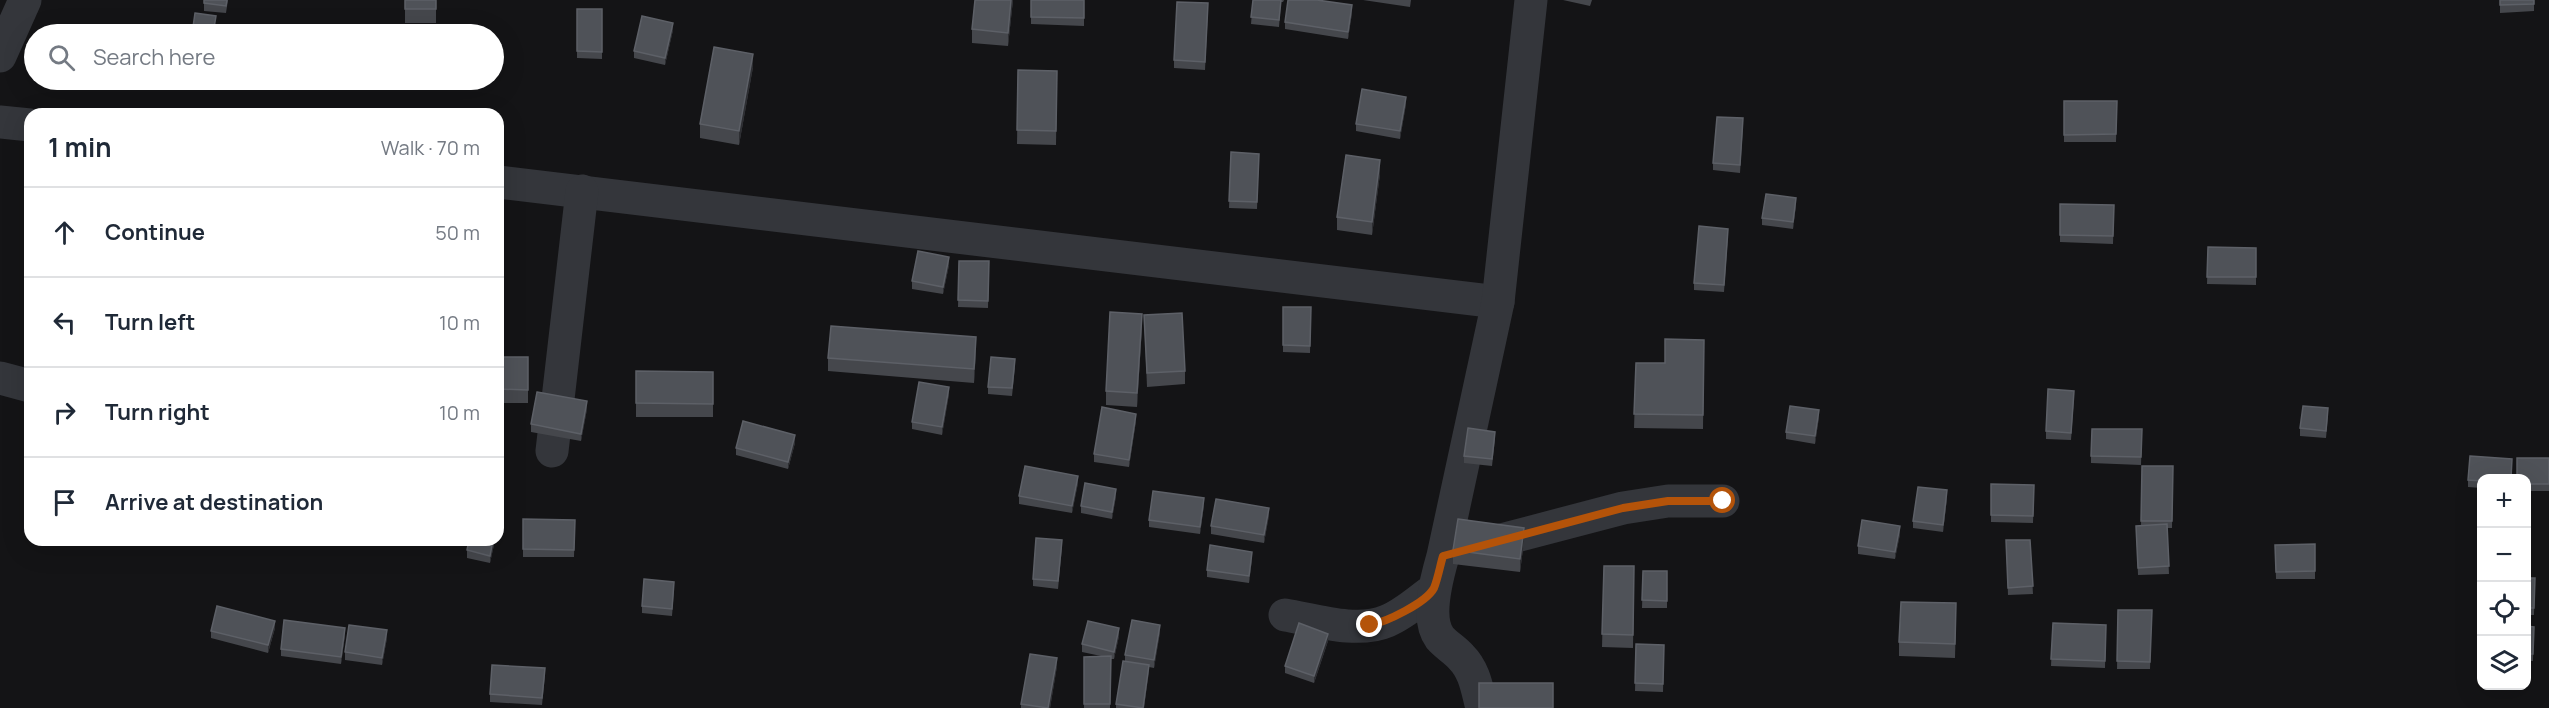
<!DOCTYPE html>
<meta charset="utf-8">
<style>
:root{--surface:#fff;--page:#f2f2f3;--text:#1f2937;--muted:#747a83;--line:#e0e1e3}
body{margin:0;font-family:Manrope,sans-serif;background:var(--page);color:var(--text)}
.controls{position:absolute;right:18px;bottom:18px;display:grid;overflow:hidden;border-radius:12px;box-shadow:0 6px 24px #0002}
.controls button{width:54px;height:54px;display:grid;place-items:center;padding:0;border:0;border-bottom:2px solid var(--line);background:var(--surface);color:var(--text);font:30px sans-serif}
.stop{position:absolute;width:18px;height:18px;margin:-14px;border:4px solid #b45309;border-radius:50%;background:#fff}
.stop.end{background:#b45309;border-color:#fff;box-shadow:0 2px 6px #0008}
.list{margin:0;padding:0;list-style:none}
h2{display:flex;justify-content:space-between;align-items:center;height:78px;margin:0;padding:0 24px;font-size:26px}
h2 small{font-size:20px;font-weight:400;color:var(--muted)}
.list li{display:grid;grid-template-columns:39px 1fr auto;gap:18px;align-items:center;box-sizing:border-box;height:90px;padding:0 24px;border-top:2px solid var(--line)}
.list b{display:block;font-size:22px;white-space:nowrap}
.list em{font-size:20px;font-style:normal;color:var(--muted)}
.icon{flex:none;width:33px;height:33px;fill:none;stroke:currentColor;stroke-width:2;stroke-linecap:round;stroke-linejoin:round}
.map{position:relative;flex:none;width:2549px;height:708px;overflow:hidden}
.search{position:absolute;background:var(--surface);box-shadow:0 6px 24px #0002;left:24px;top:24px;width:480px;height:66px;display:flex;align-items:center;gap:15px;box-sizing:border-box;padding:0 21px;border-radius:33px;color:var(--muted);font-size:22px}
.panel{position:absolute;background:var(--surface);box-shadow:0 6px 24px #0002;left:24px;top:108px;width:480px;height:438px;border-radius:18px}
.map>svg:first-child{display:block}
</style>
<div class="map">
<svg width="2549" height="708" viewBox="0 0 2549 708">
<rect width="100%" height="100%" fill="#141416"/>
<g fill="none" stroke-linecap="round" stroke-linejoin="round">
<g stroke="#34363b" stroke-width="33">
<path d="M0 56 25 0"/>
<path d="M0 122 30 125"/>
<path d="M498 182 1498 302"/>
<path d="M0 378 30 386"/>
<path d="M552 451 582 191"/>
<path d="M1482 545 1623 508 1668 501H1723"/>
<path d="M1285 615C1315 620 1357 634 1387 621 1404 614 1418 601 1433 590"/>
<path d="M1482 708C1477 689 1475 671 1461 657 1455 650 1446 645 1440 638 1425 618 1437 577 1443 556L1498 302 1531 0"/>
</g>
</g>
<g fill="#45474c">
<path d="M204 0H228L226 13 204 11Z"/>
<rect x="405" y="0" width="31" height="23"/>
<path d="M1013 0 1008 46 972 43V29Z"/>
<path d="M1031 0H1084V26L1031 24Z"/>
<path d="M1253 0H1284L1283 2H1281L1279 27 1251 24Z"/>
<path d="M1363 0H1411L1410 7Z"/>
<path d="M1563 0H1592L1590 6Z"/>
<path d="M2500 0H2534V11L2500 13Z"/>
<path d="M577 9H602V59L577 58Z"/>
<path d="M1208 11 1205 70 1174 68V60Z"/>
<path d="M1352 13 1348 39 1285 29V22Z"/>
<path d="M673 30 665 65 634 58V51Z"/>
<path d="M753 67 739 145 700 138V124Z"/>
<path d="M1018 70 1057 71 1056 145 1017 144Z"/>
<path d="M76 80H110V83L76 82Z"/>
<path d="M187 80H208L207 84 187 81Z"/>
<path d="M2064 101H2117L2116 142H2064Z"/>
<path d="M1406 104 1400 139 1356 131V124Z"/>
<path d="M1743 126 1740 173 1713 170V163Z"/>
<path d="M1231 152 1259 154 1257 209 1229 208Z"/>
<path d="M1380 174 1372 235 1337 230V217Z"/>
<path d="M2060 204 2114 205 2113 244 2060 242Z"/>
<path d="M1796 205 1793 229 1762 225V218Z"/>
<path d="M1728 236 1724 292 1694 290V283Z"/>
<path d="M2208 247 2256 248V285L2207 284Z"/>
<path d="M959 261H989L988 308 958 307Z"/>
<path d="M949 265 943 294 912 289V281Z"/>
<path d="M1283 307H1311L1310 353 1283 352Z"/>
<path d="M1144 315 1185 371V384L1147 387Z"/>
<path d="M1142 327 1137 407 1106 405V391Z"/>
<path d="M1704 340 1703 429 1634 428 1636 363H1665Z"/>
<path d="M976 351 974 383 828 371V358Z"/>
<rect x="498" y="357" width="30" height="46"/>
<path d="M1015 367 1012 396 988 394V387Z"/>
<path d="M636 371 713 372V417H636Z"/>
<path d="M949 394 942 435 912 429V422Z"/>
<path d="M2074 398 2071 440 2046 439V431Z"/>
<path d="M587 409 581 441 531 432V424Z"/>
<path d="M2328 415 2326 438 2300 436V428Z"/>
<path d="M1819 417 1815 444 1786 439V432Z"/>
<path d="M1136 421 1129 467 1094 462V454Z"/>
<path d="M2142 429 2141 465 2091 463V456Z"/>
<path d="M1495 439 1492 466 1464 463V456Z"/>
<path d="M795 443 788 469 736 455V448Z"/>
<path d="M2549 458V491H2526V478Z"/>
<path d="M2142 466H2173L2172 528H2167L2169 574 2138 575 2136 526H2141Z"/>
<path d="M2512 466 2481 478V488L2468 487V480Z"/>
<path d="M30 482V509L26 490V483Z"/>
<path d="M1078 483 1072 513 1019 504V496Z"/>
<path d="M1991 484 2034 485 2033 523 1991 522Z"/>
<path d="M1116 496 1112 519 1081 513V506Z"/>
<path d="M1947 498 1943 532 1913 528V521Z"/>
<path d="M1204 505 1200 534 1149 527V520Z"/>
<path d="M1269 515 1264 543 1211 534V526Z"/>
<path d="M523 519 575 520 574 557H523Z"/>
<path d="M1900 534 1895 559 1858 554V546Z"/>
<path d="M469 540H495L490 563 467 558V550Z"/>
<path d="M2006 540H2030L2033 594 2008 595Z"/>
<path d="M1524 541 1520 572 1453 564V550Z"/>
<path d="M2315 544V579H2276L2275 545Z"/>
<path d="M1062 547 1058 589 1033 586V579Z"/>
<path d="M1252 559 1249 583 1207 577V570Z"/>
<path d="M1604 566H1634L1633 648 1602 647Z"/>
<path d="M1643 571H1667V608H1642Z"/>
<path d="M2480 577H2481V614H2479Z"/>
<path d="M2526 578H2535L2534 615H2526Z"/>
<path d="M674 589 672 616 642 613V606Z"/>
<path d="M2118 610H2152L2150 669H2117Z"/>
<path d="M1956 617 1955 658 1899 656V642Z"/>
<path d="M2053 623 2106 625 2105 668 2051 666Z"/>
<path d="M2526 626 2534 627 2533 661H2526Z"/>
<path d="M275 628 268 653 211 638V631Z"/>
<path d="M1160 632 1154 668 1149 667 1144 708H1116V704L1125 662V655Z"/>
<path d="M345 635 341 664 281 656V649Z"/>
<path d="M1119 636 1114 659H1111L1110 708H1084V657L1101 656 1082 652V644Z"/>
<path d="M387 638 382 665 345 660V652Z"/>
<path d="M1328 641 1314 683 1285 673V666Z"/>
<path d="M1636 644 1664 645 1663 692 1635 691Z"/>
<path d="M1057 666 1050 708H1021V704Z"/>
<path d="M545 675 542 705 490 702V694Z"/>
</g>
<g fill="#2d2e32">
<path d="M1011 0H1013L1008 46V33Z"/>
<path d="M1352 5V13L1348 39V32Z"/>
<path d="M673 23V30L665 65V58Z"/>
<path d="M753 54V67L739 145V131Z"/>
<path d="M1406 97V104L1400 139V131Z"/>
<path d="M1380 160V174L1372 235V222Z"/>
<path d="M1796 198V205L1793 229V222Z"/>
<path d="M949 257V265L943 294V287Z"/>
<path d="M1142 314V327L1137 407V393Z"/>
<path d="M976 337V351L974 383V369Z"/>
<path d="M949 387V394L942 435V427Z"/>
<path d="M587 401V409L581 441V434Z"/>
<path d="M1819 410V417L1815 444V436Z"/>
<path d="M1136 414V421L1129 467V460Z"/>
<path d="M795 435V443L788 469V462Z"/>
<path d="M1078 476V483L1072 513V506Z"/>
<path d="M1116 489V496L1112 519V512Z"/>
<path d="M1947 490V498L1943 532V525Z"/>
<path d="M503 493V501L498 524V517Z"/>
<path d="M1204 498V505L1200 534V527Z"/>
<path d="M1269 508V515L1264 543V535Z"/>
<path d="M1900 526V534L1895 559V552Z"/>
<path d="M1524 528V541L1520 572V559Z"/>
<path d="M493 540H495L490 563V556Z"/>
<path d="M1252 552V559L1249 583V576Z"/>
<path d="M275 621V628L268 653V645Z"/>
<path d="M1160 625V632L1154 668V660Z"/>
<path d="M345 628V635L341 664V657Z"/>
<path d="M1119 628V636L1114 659V652Z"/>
<path d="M387 630V638L382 665V658Z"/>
<path d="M1328 634V641L1314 683V676Z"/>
<path d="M1057 658V666L1050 708H1048Z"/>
<path d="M1149 665V672L1144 708H1143Z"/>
</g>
<g fill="#4f5258" stroke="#5d6067" stroke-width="1.5">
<path d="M204 0H227L226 6 204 3Z"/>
<rect x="405" y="0" width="31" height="9"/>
<path d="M975 0H1011L1008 33 972 29Z"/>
<path d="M1031 0H1084V18L1031 17Z"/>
<path d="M1253 0H1281L1279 20 1251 17Z"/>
<path d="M1288 0H1317L1352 5 1348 32 1285 22Z"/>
<path d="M2500 0H2534V4L2500 5Z"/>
<path d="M1177 2 1208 3 1205 62 1174 60Z"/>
<path d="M577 9H602V52L577 51Z"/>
<path d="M195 13 216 16 213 34H192Z"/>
<path d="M642 16 673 23 665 58 634 51Z"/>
<path d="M714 47 753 54 739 131 700 124Z"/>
<path d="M1018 70 1057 71 1056 131 1017 130Z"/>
<path d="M1362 89 1406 97 1400 131 1356 124Z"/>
<path d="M2064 101H2117L2116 134 2064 135Z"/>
<path d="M1717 117 1743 118 1740 165 1713 163Z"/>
<path d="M1231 152 1259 154 1257 202 1229 201Z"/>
<path d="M1346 155 1380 160 1372 222 1337 217Z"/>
<path d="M1766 194 1796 198 1793 222 1762 218Z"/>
<path d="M2060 204 2114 205 2113 236 2060 235Z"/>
<path d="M1699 226 1728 229 1724 285 1694 283Z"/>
<path d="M2208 247 2256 248V277H2207Z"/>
<path d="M918 251 949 257 943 287 912 281Z"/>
<path d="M959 261H989L988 301 958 300Z"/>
<path d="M1283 307H1311L1310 346 1283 345Z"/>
<path d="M1110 312 1142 314 1137 393 1106 391Z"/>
<path d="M1182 313 1185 371 1147 373 1144 315Z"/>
<path d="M831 326 976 337 974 369 828 358Z"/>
<path d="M1665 339 1704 340 1703 415 1634 414 1636 363H1665Z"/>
<path d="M498 357H528V390L498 389Z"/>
<path d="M991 357 1015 359 1012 388 988 387Z"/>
<path d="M636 371 713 372V404L636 403Z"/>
<path d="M919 382 949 387 942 427 912 422Z"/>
<path d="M2048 389 2074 391 2071 433 2046 431Z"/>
<path d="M537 392 587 401 581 434 531 424Z"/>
<path d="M1790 406 1819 410 1815 436 1786 432Z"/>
<path d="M2303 406 2328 408 2326 431 2300 428Z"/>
<path d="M1102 407 1136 414 1129 460 1094 454Z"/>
<path d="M743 421 795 435 788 462 736 448Z"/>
<path d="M1468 428 1495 432 1492 459 1464 456Z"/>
<path d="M2092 429H2142L2141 457 2091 456Z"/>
<path d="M2470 456 2512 459 2511 478H2481V481L2468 480Z"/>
<path d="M2517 458H2549V484H2526V478H2517Z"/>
<path d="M1025 466 1078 476 1072 506 1019 496Z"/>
<path d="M2142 466H2173L2172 521H2141Z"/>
<path d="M30 482V502L26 483Z"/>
<path d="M1085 483 1116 489 1112 512 1081 506Z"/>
<path d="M1991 484 2034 485 2033 516 1991 515Z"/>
<path d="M1918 487 1947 490 1943 525 1913 521Z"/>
<path d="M1153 491 1204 498 1200 527 1149 520Z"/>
<path d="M498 492 503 493 498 517Z"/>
<path d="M1216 499 1269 508 1264 535 1211 526Z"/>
<path d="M523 519 575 520 574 550 523 549Z"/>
<path d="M1458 519 1524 528 1520 559 1453 550Z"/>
<path d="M1862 520 1900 526 1895 552 1858 546Z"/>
<path d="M2167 524 2169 566 2138 568 2136 526Z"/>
<path d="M1036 538 1062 540 1058 581 1033 579Z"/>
<path d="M469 540H493L490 556 467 550Z"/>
<path d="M2006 540H2030L2033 586 2008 588Z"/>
<path d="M2315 544V571L2276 572 2275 545Z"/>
<path d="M1210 545 1252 552 1249 576 1207 570Z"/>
<path d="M1604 566H1634L1633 635 1602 634Z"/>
<path d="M1643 571H1667V601L1642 600Z"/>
<path d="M2480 577H2481V606H2479Z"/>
<path d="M2526 578H2535L2534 608H2526Z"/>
<path d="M644 579 674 582 672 609 642 606Z"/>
<path d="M1901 602 1956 603 1955 644 1899 642Z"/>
<path d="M217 606 275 621 268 645 211 631Z"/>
<path d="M2118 610H2152L2150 662 2117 661Z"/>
<path d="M284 620 345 628 341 657 281 649Z"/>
<path d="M1132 620 1160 625 1154 660 1125 655Z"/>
<path d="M1088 621 1119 628 1114 652 1082 644Z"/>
<path d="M1299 623 1328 634 1314 676 1285 666Z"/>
<path d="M2053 623 2106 625 2105 661 2051 659Z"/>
<path d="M349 625 387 630 382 658 345 652Z"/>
<path d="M2526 626 2534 627 2533 654H2526Z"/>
<path d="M1636 644 1664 645 1663 684 1635 683Z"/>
<path d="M1030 654 1057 658 1048 708 1021 704Z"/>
<path d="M1111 656 1110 704H1084V657Z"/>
<path d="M1123 661 1149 665 1143 708 1116 704Z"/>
<path d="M492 665 545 668 542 698 490 694Z"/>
<rect x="1479" y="683" width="74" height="25"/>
</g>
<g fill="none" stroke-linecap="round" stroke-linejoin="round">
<path stroke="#b45309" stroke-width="8" d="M1370 625C1386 622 1426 603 1434 588 1438 578 1440 566 1443 556L1623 508 1668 501H1723"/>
</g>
</svg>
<div class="controls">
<button>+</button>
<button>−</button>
<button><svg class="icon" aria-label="locate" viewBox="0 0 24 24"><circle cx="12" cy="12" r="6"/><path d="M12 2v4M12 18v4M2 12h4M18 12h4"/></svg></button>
<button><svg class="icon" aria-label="layers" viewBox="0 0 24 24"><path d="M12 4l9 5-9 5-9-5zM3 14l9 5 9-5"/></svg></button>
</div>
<div class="stop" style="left:1723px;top:501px"></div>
<div class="stop end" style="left:1370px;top:625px"></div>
<div class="search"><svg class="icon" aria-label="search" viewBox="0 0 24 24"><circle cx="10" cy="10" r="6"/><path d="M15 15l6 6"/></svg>Search here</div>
<section class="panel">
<h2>1 min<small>Walk · 70 m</small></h2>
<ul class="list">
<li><svg class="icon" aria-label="ahead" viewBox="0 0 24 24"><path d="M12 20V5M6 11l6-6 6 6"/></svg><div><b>Continue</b></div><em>50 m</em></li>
<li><svg class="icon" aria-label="left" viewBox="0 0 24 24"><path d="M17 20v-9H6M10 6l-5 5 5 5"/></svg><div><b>Turn left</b></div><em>10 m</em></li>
<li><svg class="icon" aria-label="right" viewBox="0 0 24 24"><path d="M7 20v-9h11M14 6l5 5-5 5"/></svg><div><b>Turn right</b></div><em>10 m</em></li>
<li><svg class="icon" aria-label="arrive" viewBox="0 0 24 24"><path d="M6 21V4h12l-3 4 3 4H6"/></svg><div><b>Arrive at destination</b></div></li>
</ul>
</section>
</div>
